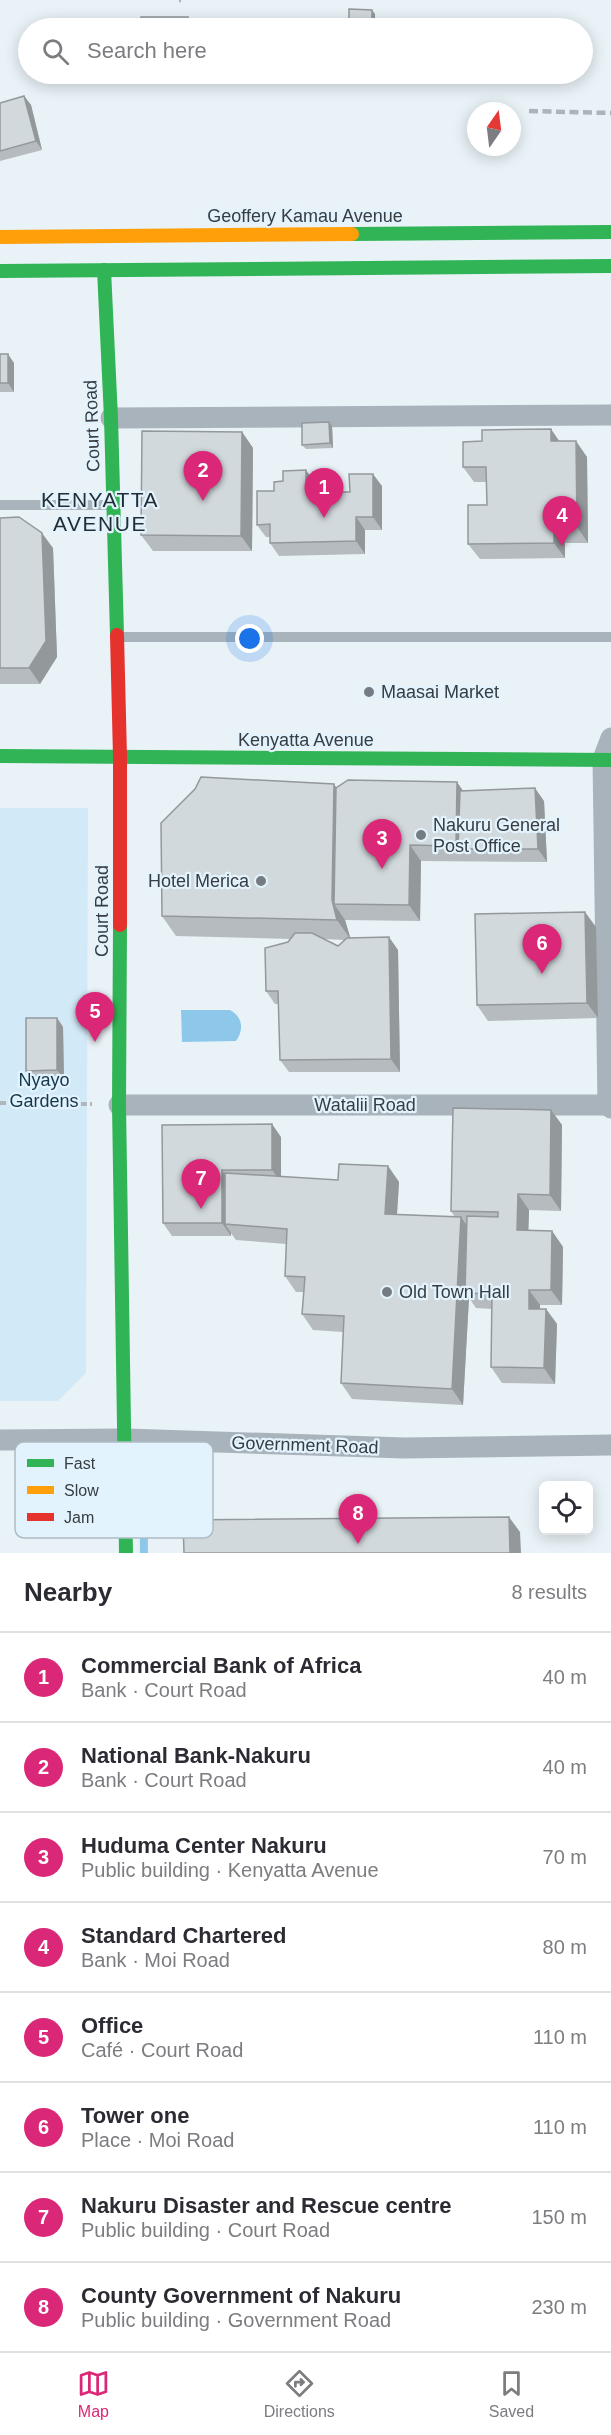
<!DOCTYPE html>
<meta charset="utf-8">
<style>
:root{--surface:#fff;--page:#f7f7f7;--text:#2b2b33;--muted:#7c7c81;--line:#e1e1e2;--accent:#db2777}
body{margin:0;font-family:Arial,sans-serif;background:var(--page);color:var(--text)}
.controls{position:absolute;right:18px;bottom:18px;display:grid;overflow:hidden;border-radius:9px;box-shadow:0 3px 15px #0003}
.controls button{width:54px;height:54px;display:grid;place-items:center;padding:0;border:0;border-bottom:2px solid var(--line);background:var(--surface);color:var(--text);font:30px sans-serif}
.compass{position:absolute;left:467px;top:102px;width:54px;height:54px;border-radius:50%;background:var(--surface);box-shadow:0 3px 15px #0003;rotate:14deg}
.you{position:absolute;left:250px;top:639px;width:21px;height:21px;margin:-15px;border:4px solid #fff;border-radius:50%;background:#1a73e8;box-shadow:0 0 0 9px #1a73e833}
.badge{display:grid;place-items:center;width:39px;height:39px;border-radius:50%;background:var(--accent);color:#fff;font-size:20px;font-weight:700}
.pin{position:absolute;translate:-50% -50px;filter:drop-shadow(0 2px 3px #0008)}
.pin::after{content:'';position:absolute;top:32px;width:21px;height:18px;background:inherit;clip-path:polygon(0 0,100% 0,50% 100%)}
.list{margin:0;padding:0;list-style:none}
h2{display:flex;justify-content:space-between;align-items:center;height:78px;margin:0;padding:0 24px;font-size:26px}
h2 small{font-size:20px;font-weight:400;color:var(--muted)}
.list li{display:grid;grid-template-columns:39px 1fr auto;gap:18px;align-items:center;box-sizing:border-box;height:90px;padding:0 24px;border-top:2px solid var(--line)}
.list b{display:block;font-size:22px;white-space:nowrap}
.list p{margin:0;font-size:20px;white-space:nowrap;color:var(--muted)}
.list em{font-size:20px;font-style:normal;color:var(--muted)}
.icon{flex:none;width:33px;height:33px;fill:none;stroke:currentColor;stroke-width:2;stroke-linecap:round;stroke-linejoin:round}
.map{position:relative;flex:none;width:611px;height:1553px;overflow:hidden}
.search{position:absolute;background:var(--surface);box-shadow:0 3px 15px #0003;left:18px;right:18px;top:18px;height:66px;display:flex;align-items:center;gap:15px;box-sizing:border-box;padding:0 21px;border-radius:33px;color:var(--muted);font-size:22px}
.sheet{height:798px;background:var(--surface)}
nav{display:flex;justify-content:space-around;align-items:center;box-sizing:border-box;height:84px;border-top:2px solid var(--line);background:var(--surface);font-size:16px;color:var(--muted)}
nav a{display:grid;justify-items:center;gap:3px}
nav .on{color:var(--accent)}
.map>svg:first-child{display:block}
</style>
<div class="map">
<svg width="611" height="1553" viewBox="0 0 611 1553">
<rect width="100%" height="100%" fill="#e9f2f7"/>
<path fill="#d2e9f8" d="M0 808H88L86 1373 58 1401H0Z"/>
<path fill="#8dc8ea" d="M181 1010H230C243 1017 244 1030 236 1041L182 1042Z"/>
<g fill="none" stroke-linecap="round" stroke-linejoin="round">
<path stroke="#8dc8ea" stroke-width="8" d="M143 1472 144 1553"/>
<path stroke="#afb7bd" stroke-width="4" stroke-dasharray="6 3" stroke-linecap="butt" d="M0 1103 92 1104"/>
<g stroke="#a8b3bb" stroke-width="10">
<path d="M0 505H111"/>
<path d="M117 637H611"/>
</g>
<g stroke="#a8b3bb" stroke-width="21">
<path d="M111 418 611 415"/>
<path d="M611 738 603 759 608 1105 611 1108"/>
<path d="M119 1105H611"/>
<path d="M0 1440 126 1439 405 1448 611 1445"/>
</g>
<g stroke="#30b455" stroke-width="14">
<path d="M352 234 611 232"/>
<path d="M104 270 111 418 117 635"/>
<path d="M0 271 611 266"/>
<path d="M0 756 611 760"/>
<path d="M120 925 119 1105 126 1553"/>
</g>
<path stroke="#ff9f0a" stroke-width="14" d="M0 237 352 234"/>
<path stroke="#e5322d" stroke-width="14" d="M117 635 120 757V925"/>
<g stroke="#acb4b9" stroke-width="4.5" stroke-dasharray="9 4.5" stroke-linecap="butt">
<path d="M179 0H181"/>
<path d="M529 111 611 113"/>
</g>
</g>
<g fill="#b5bbbe" fill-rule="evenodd">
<path d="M24 96 31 105 42 150 0 161V103Z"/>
<path d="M0 354 14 363V392H0Z"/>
<path d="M332 426 333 448 306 449 302 445Z"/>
<path d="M242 432 253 448 252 551H153L141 535Z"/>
<path d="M559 441 587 457 588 543H565V558L480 559 468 544 487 505 486 482H474L463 467Z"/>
<path d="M315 483V492H350L382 486V530H365V554L279 556 270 543V537H266L257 525 274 491Z"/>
<path d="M0 518 53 548 57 657 40 684H0Z"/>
<path d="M334 784 336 788 463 791 544 801 547 862 421 861 420 921 345 920 350 938 398 950 400 1072H289L280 1060 279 1004H275L266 991 288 942 290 939 176 936 162 916ZM325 939 344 940 338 946Z"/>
<path d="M596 927 598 1018 488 1021 477 1005Z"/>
<path d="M57 1018 63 1027 64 1079 32 1080 26 1071Z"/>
<path d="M551 1110 562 1125 561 1211 529 1210 528 1231H552L563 1247 562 1305H540V1309H546L557 1324 555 1384 502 1383 491 1367 492 1309 476 1308 469 1298 463 1405 352 1399 341 1383 343 1332 313 1330 302 1314 304 1292H296L285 1276 287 1244 236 1240 231 1233V1236H172L163 1223 162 1125 281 1137V1177L338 1180 388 1166 399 1182 397 1214 455 1217 451 1211Z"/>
</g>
<g fill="#93989b">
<path d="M372 10 375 14V28H372Z"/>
<path d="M188 17 194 26V28H188Z"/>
<path d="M24 96 31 105 42 150 36 141Z"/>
<path d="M8 354 14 363V392L8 383Z"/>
<path d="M329 422 332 426 333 448 330 443Z"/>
<path d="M551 429 562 445 551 441Z"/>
<path d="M242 432 253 448 252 551 241 536Z"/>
<path d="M576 441 587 457 588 543 577 527Z"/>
<path d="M306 470 315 483V505L306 492Z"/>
<path d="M373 474 382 486V530L373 517Z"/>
<path d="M356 517 365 530V554L356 541Z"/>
<path d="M554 528 565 543V558L554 543Z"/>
<path d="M42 533 53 548 57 657 40 684 29 668Z"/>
<path d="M457 782 468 798 458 849 456 846Z"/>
<path d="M334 784 347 804 334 904 345 920 351 940 337 920 332 900Z"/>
<path d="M535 788 544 801 547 862 538 849Z"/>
<path d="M410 845 421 861 420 921 409 905Z"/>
<path d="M585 912 596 927 598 1018 587 1003Z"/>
<path d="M389 937 398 950 400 1072 391 1059Z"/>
<path d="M57 1018 63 1027 64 1079 57 1070Z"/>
<path d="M551 1110 562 1125 561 1211 550 1195Z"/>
<path d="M272 1124 281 1137V1182L272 1170Z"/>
<path d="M388 1166 399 1182 396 1229 385 1214Z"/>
<path d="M222 1170 231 1183 225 1224 231 1233V1236L222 1223Z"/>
<path d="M518 1194 529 1210 528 1246 517 1230Z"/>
<path d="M461 1217 472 1233 465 1293 469 1298 463 1405 452 1389Z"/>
<path d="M552 1231 563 1247 562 1305 551 1290Z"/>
<path d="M529 1290 540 1305V1324L529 1309Z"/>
<path d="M546 1309 557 1324 555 1384 544 1368Z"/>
<path d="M509 1517 520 1532 521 1553H510Z"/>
</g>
<g fill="#d2d9dd" stroke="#93989b" stroke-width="1.5">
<path d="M349 9 372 10V28H349Z"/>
<rect x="141" y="17" width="47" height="11"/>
<path d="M24 96 36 141 0 151V103Z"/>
<rect x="0" y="354" width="8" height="29"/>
<path d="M329 422 330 443 302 445V423Z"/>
<path d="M551 429V441H576L577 527 554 528V543L468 544V505H487L486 467H463V442L482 441V430Z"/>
<path d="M142 431 242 432 241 536 141 535Z"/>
<path d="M306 470V492H350L349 474H373V517H356V541L270 543V524L257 525V491H274V482L283 481V471Z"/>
<path d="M19 517 42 533 46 641 29 668H0V518Z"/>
<path d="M201 777 334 784 332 900 337 920 162 916 161 823 195 789Z"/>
<path d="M348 780 457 782 456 846 410 845 409 905 334 904 336 788Z"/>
<path d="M535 788 538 849H458L460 791Z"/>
<path d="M585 912 587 1003 477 1005 475 914Z"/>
<path d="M295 933H312L338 946 347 938 389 937 391 1059 280 1060 278 991H266L265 948 288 942Z"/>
<path d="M26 1018H57V1070L26 1071Z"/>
<path d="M453 1108 551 1110 550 1195 518 1194 517 1230 552 1231 551 1290H529V1309H546L544 1368 491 1367 492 1294 465 1293 467 1216 498 1217V1212L451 1211Z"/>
<path d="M272 1124V1170H222V1223H163L162 1125Z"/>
<path d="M339 1164 388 1166 385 1214 461 1217 452 1389 341 1383 344 1316 302 1314 305 1277 285 1276 287 1229 225 1224V1173L338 1180Z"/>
<path d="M509 1517 510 1553H184L183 1520Z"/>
</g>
<g fill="#757c81" stroke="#e3f3fd" stroke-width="2">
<circle cx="369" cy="692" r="6"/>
<circle cx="421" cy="835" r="6"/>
<circle cx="261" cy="881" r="6"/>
<circle cx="387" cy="1292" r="6"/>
</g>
<g text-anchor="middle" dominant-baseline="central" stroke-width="4.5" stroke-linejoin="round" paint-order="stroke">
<g font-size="18" fill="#373d41" stroke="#e3f3fd">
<text x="305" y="216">Geoffery Kamau Avenue</text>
<text transform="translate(92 426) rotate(-92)">Court Road</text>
<text x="306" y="740">Kenyatta Avenue</text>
<text transform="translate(102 911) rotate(-90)">Court Road</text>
<text x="365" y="1105">Watalii Road</text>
<text transform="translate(305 1445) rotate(2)">Government Road</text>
</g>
<g font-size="18" fill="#373d41" stroke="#e3f3fd" text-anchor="start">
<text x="381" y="692">Maasai Market</text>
<text x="433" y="825">Nakuru General<tspan x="433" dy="21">Post Office</tspan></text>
<text x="249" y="881" text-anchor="end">Hotel Merica</text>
<text x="399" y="1292">Old Town Hall</text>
</g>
<g font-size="18" fill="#14384c" stroke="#e3f3fd">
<text x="44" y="1080">Nyayo<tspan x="44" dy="21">Gardens</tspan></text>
</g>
<g font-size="21" letter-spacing="1.5" fill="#222e36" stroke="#e3f3fd">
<text x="100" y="499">KENYATTA<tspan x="100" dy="24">AVENUE</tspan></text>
</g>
</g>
<rect x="15" y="1442" width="198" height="96" rx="9" fill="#e3f3fd" stroke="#afbcc5" stroke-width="1.5"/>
<rect x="27" y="1459" width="27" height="8" fill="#30b455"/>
<rect x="27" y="1486" width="27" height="8" fill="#ff9f0a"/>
<rect x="27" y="1513" width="27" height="8" fill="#e5322d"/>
<g font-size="16" fill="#373d41">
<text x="64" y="1469">Fast</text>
<text x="64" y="1496">Slow</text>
<text x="64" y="1523">Jam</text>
</g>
</svg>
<div class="controls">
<button><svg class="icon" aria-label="locate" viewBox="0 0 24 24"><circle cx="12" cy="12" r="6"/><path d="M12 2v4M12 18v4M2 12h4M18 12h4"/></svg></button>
</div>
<svg class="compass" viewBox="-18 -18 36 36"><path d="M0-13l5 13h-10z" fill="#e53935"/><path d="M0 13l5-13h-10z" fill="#7c7c81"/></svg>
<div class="you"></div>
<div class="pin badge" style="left:324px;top:518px">1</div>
<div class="pin badge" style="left:203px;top:501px">2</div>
<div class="pin badge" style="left:382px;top:869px">3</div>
<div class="pin badge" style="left:562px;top:546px">4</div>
<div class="pin badge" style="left:95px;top:1042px">5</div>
<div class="pin badge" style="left:542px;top:974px">6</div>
<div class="pin badge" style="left:201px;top:1209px">7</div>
<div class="pin badge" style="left:358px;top:1544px">8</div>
<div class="search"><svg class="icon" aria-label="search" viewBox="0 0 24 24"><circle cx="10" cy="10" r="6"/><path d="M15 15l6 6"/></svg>Search here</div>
</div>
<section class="sheet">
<h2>Nearby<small>8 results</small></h2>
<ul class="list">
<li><span class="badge">1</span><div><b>Commercial Bank of Africa</b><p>Bank · Court Road</p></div><em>40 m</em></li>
<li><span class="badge">2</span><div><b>National Bank-Nakuru</b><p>Bank · Court Road</p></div><em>40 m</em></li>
<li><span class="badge">3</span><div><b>Huduma Center Nakuru</b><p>Public building · Kenyatta Avenue</p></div><em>70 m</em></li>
<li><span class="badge">4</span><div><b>Standard Chartered</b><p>Bank · Moi Road</p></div><em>80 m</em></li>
<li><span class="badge">5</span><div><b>Office</b><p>Café · Court Road</p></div><em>110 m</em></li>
<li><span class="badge">6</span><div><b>Tower one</b><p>Place · Moi Road</p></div><em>110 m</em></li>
<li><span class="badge">7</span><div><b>Nakuru Disaster and Rescue centre</b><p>Public building · Court Road</p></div><em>150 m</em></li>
<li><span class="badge">8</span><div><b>County Government of Nakuru</b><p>Public building · Government Road</p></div><em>230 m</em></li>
</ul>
</section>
<nav>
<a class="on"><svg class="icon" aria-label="map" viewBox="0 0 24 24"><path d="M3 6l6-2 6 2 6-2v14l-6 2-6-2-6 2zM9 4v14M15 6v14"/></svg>Map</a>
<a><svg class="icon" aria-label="directions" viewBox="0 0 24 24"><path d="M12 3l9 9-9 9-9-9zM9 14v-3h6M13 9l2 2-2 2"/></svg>Directions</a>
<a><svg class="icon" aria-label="saved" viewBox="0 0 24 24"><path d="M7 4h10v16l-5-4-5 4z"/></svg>Saved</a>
</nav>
